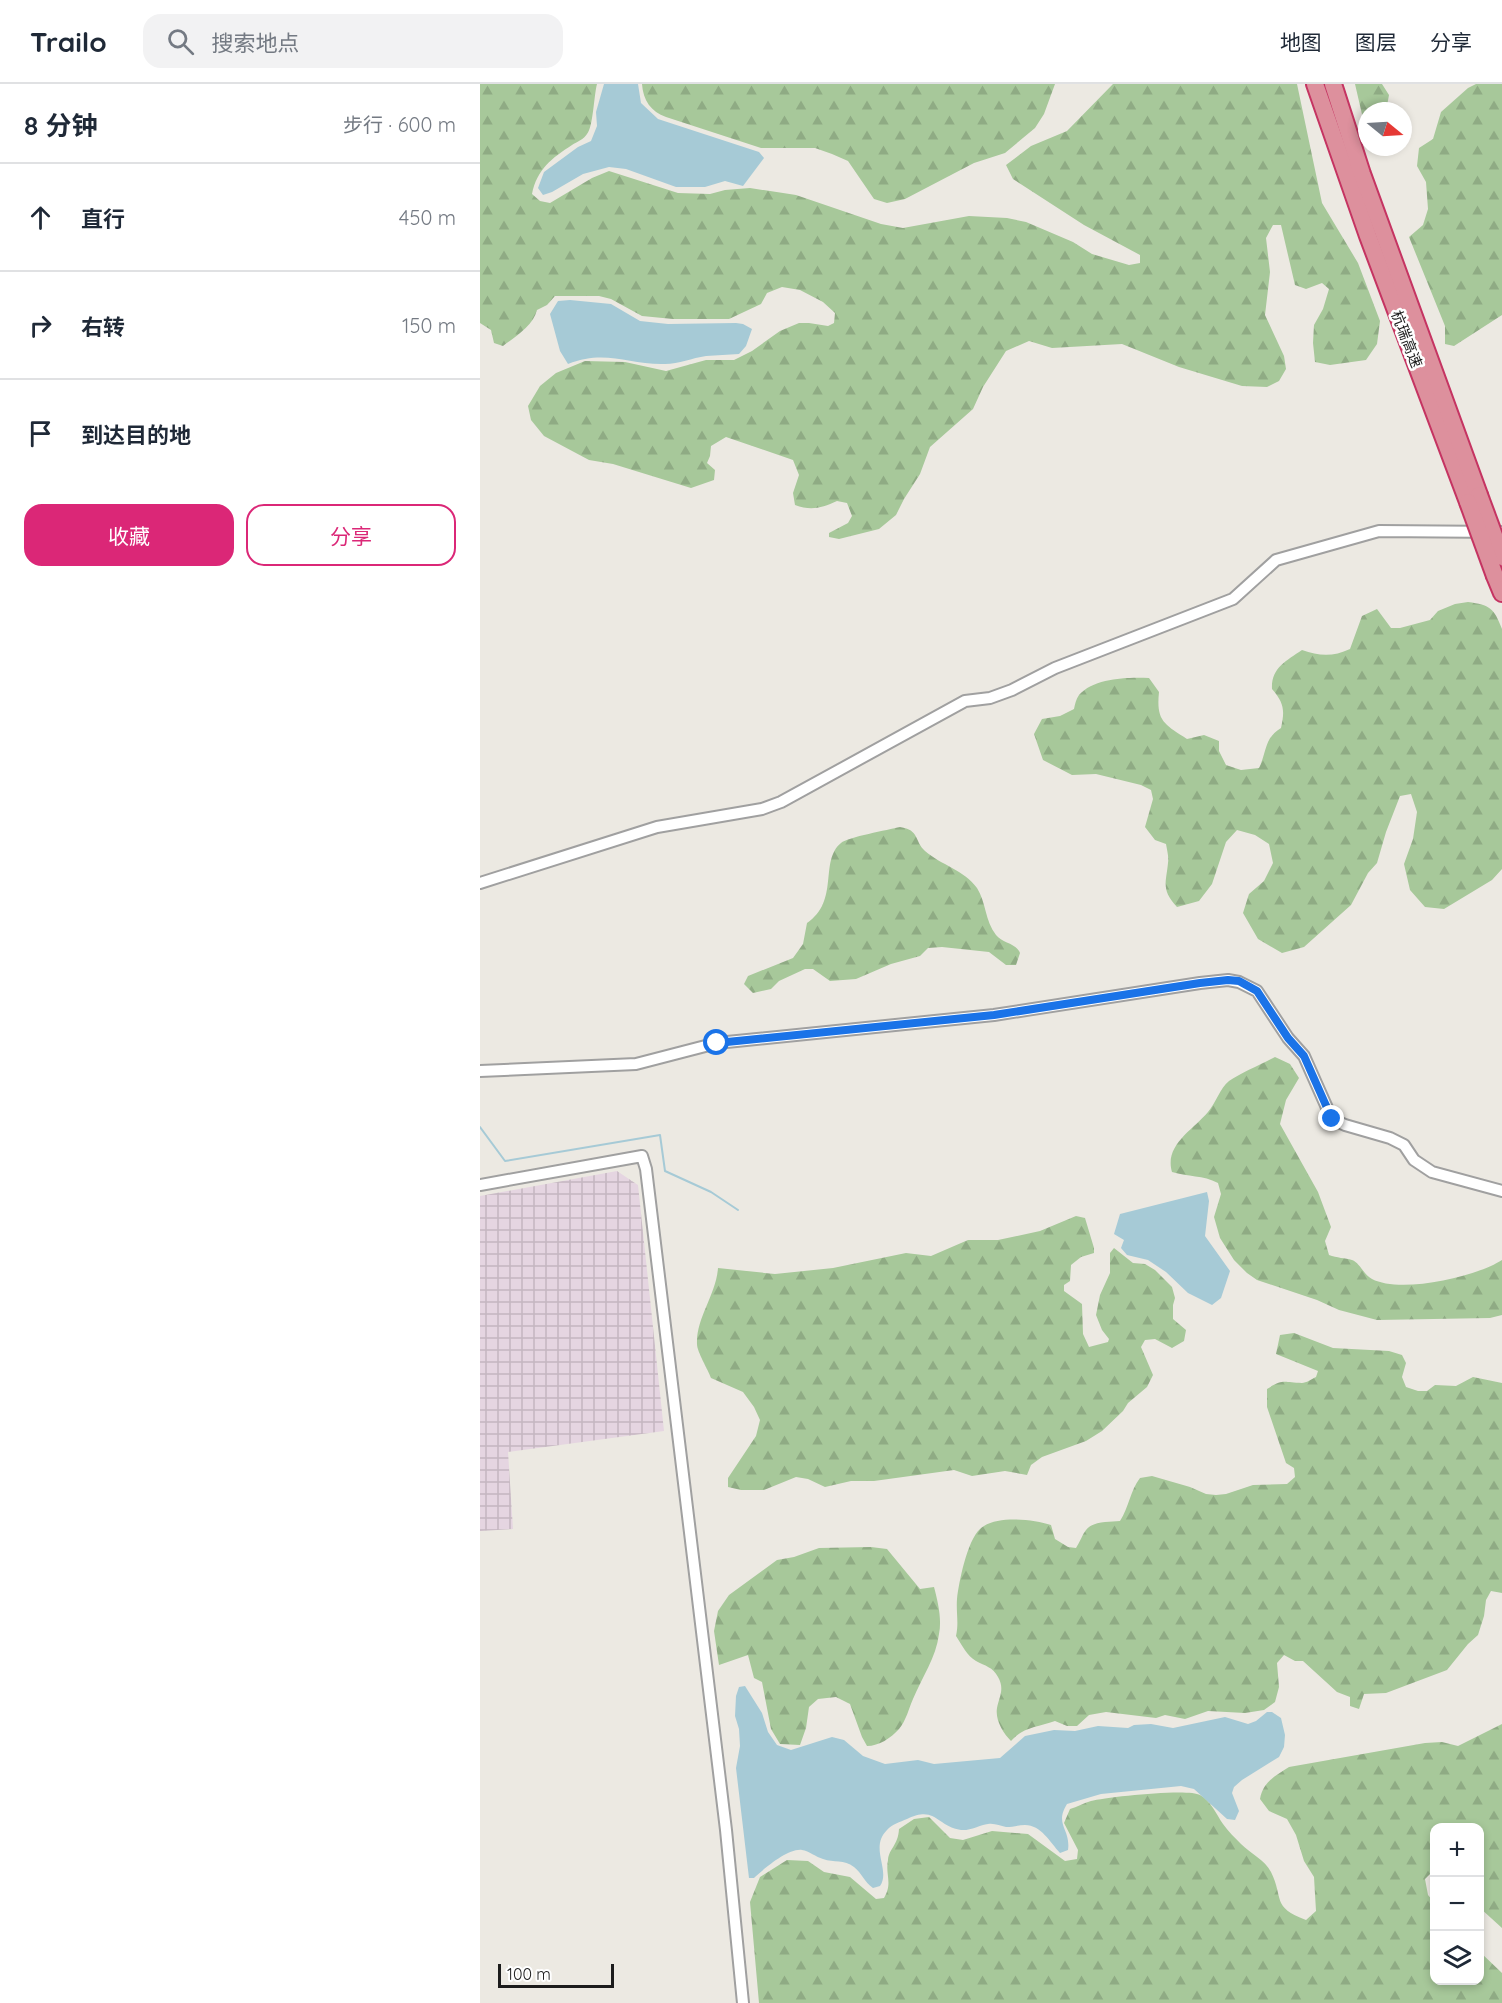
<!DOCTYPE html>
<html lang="zh">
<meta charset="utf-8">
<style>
:root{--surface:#fff;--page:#f2f2f3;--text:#1f2937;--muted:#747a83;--line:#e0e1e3;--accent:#db2777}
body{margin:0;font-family:Quicksand,"Noto Sans SC",sans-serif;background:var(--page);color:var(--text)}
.controls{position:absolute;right:18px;bottom:18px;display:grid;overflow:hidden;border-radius:12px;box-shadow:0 3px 9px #0003}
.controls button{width:54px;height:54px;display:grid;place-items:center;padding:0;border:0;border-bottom:2px solid var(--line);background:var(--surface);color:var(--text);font:30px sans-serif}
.compass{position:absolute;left:878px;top:18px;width:54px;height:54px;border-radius:50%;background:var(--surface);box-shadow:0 3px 9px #0003;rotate:108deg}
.scale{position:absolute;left:18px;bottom:15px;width:116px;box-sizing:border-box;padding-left:6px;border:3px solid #1c1c1c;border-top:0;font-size:16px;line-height:21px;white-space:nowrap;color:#1c1c1c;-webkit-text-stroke:4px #fff;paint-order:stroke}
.stop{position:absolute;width:18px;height:18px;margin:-14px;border:4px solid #1a73e8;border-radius:50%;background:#fff}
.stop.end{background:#1a73e8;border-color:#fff;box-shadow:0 2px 6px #0008}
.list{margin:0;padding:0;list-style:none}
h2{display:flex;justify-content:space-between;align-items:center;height:78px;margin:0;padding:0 24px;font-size:26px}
h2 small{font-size:20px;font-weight:400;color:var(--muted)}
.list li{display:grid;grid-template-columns:39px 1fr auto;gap:18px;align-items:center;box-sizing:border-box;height:108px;padding:0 24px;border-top:2px solid var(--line)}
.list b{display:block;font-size:22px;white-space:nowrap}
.list em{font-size:20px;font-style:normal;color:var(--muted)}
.actions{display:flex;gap:12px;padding:18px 24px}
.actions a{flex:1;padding:14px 0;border:2px solid var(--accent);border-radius:18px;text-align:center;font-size:21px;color:var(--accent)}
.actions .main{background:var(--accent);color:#fff}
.icon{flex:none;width:33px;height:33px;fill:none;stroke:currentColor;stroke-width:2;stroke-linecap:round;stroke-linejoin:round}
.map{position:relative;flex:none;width:1022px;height:1919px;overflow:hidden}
header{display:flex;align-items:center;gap:36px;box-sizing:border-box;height:84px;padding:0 30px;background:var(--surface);border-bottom:2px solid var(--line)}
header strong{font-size:28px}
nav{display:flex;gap:33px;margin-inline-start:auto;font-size:21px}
.search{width:420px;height:54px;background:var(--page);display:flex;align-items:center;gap:15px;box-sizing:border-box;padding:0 21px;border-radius:18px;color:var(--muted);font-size:22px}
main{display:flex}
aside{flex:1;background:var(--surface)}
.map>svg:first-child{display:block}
</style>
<header>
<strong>Trailo</strong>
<div class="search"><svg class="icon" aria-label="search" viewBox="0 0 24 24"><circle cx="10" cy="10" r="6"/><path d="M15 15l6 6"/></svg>搜索地点</div>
<nav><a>地图</a><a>图层</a><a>分享</a></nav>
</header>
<main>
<aside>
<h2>8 分钟<small>步行 · 600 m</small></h2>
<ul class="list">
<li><svg class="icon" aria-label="ahead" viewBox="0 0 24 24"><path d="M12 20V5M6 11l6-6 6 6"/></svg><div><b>直行</b></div><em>450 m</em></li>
<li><svg class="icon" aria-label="right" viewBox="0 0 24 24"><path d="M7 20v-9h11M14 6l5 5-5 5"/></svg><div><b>右转</b></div><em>150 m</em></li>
<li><svg class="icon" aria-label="arrive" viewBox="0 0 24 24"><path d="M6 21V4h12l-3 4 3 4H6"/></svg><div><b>到达目的地</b></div></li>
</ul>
<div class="actions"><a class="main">收藏</a><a>分享</a></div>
</aside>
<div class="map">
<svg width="1022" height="1919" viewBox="0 0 1022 1919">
<defs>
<pattern id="industrial-grid" width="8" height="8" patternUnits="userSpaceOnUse" patternTransform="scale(1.5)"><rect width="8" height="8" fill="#e5d5e1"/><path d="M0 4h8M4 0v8" fill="none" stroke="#c4b6c0"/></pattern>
<pattern id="forest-firs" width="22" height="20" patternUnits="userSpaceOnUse" patternTransform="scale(1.5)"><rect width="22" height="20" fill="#a7c89a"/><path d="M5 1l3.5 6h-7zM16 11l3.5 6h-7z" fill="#8fab84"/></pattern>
</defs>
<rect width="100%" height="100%" fill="#ece9e2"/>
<path fill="url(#industrial-grid)" d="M137 1087 158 1101 184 1347 28 1368 33 1445 0 1447V1112Z"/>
<g fill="url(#forest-firs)">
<path d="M0 0H117C114 11 113 44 107 50 104 55 97 58 92 61 72 74 57 85 52 110L60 117 70 119 112 94 129 87 198 109 230 110 245 106 270 104 316 111 401 140 423 144 489 132 527 134 546 138 593 158 612 170 649 181 660 179V171L604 141 533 95 526 81 551 62 587 47 633 0H817L842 119 878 179 900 237 897 260 886 276 850 281 835 278 833 259 834 241 843 225 849 205 842 199 826 205 815 201 801 141H793L786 154 790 188 785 231 804 272 806 285 799 297 787 303 762 302 699 283 642 260 572 264 549 257 526 267 503 303 493 325 450 363 440 390 424 415 416 431 399 445 359 455 349 453V449L368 439 372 432 367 419 357 417C342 424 331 427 315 421L313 409 319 391 313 376 246 353 231 362 230 372 227 379 235 386 234 396 211 404 133 380 109 376 64 352 51 336 48 322 60 302 76 289 105 277 145 278 186 287 226 276H254L272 267 300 247 319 239H329L348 242 354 239 355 229 343 218 320 206 302 203 287 209 281 220 249 235H193L162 232 131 215 119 212H75L67 221 57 226C53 242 36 252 23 262L14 259 11 246 0 239Z"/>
<path d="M162 0H575L564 30 555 44 525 69 494 79 425 115 407 119 394 115 368 77 352 70 335 64H281L186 33C171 28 163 16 162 0Z"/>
<path d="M875 0H902L909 11 906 27H887V52Z"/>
<path d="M996 0H1022V231L974 262 965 260V242L929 153 943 141 948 125 946 98 937 82 939 64 953 55 961 28 988 4Z"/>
<path d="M988 518C1010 521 1014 524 1022 545V785L1012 796 964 825 945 823 930 806 924 780 933 755 937 728 931 710 920 712 906 748 897 779 888 789 871 821 824 863 802 869 778 855 763 829 769 810 784 797 793 779 789 760 775 751 757 746 746 758 732 800 719 817 697 823C681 806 686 799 688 779 689 773 687 766 686 760L675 756 665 743 673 715 671 706 661 701 616 690 592 691 563 676 554 650 562 635 580 632 594 625C595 620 596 615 599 611 614 594 647 593 669 594L679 608C676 637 684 640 707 655L724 651 739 657V667L746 681 761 686 779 684C787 668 784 654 801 644 805 626 804 619 792 605 791 584 806 577 822 566 839 572 853 573 870 565L882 532 897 525 911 544H920L950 536 958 527 975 520Z"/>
<path d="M420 743C440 746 434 757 445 767 461 781 484 786 497 804 506 818 505 837 516 851 522 859 536 859 540 869L536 881H526L509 868 462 863 448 864 440 872 411 880 376 895 350 897 333 885H325L299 897 291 905 273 909 264 900 268 892 313 874 323 860 327 839C360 817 339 777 361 759 368 753 408 746 420 743Z"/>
<path d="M795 973 810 980 819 994 806 1016 800 1040 838 1108 851 1143 845 1157 849 1171C857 1174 865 1174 872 1176 880 1179 884 1191 892 1195 920 1210 996 1193 1022 1176V1231L1010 1234 897 1236 859 1226 837 1216 777 1196 767 1189 754 1176 740 1154 734 1133 741 1110 738 1099C723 1091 708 1093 692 1088 684 1061 713 1046 728 1028 736 1019 740 1004 749 997 759 990 782 980 795 973Z"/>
<path d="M596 1132 605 1134 614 1164V1169L601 1173 591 1181 590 1197 584 1201V1207L602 1220 603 1250 609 1263 628 1258 629 1255 622 1246 616 1231 620 1211 630 1189V1169L634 1164 653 1179 665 1180 675 1186 692 1203 695 1214 693 1221V1235L706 1246 704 1257 692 1264 675 1255 665 1256 661 1263 673 1291 667 1303 648 1319 643 1327 622 1347 606 1357 562 1373 551 1381 547 1391 525 1387 492 1392 474 1386 394 1397H371L345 1403 328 1395 316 1393 284 1406H261L248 1403V1394L276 1352 280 1336 274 1323 263 1308 231 1294C228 1285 217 1268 217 1260 216 1234 236 1211 238 1184L295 1190 353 1184 426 1169 451 1172 488 1156H518L560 1147Z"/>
<path d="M814 1249 853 1264 909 1267 922 1271 926 1279 922 1293 926 1303 938 1307H947L955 1301 976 1302 993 1293 1022 1299V1509L1011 1507 1006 1516 1004 1532 998 1551 988 1560 967 1586 906 1609 884 1610 879 1625 870 1622V1613L857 1608 823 1577H815L804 1571 797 1579 799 1603 795 1618 784 1626 765 1629 728 1627 705 1635 685 1631 676 1634 626 1628 609 1631 597 1642H587L575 1637C558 1643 543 1643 531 1657 523 1649 515 1636 517 1624 519 1613 525 1605 518 1593 513 1583 505 1582 496 1577 487 1572 482 1561 476 1552 479 1539 476 1528 477 1515 479 1498 487 1457 500 1445 515 1431 552 1435 571 1441L575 1455 588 1463 596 1464C600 1458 602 1451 606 1446 613 1437 629 1438 640 1437 649 1423 650 1407 660 1394L672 1392 710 1403 726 1410 736 1411 746 1410 773 1401 807 1400 815 1393 814 1384 806 1379 787 1323V1305C804 1294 804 1299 822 1299 826 1299 832 1295 836 1293L838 1287 796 1270 800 1251Z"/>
<path d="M391 1463 407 1465 440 1505 454 1503C458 1518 462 1535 459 1550 456 1574 442 1593 433 1615 429 1624 426 1637 419 1645 411 1654 399 1662 387 1662L382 1653 370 1620 356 1613 338 1615 329 1623 326 1644 320 1661 300 1660 291 1645 282 1598 274 1594 268 1571 239 1581 234 1547 238 1527 249 1511 297 1476 314 1473 339 1464Z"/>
<path d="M1022 1640V1844L1000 1824V1744H954V1786L945 1795 948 1811 954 1818V1896H1000V1868L1022 1889V1919H279L270 1818 280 1793 307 1776 328 1777 344 1788 370 1793 396 1815 404 1814C413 1799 405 1791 408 1776 409 1764 418 1762 419 1745L434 1735 449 1733 470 1754 483 1756 512 1747 548 1750 585 1777 597 1775 598 1766 584 1739 590 1725C597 1723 604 1719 611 1717 626 1713 709 1704 720 1711 731 1717 736 1730 743 1740 748 1747 755 1754 761 1760 770 1769 785 1776 791 1788 804 1814 791 1823 826 1836L836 1827 834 1793 824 1777 816 1751 807 1735 789 1727 780 1715C783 1698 795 1692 809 1683L945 1659 962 1658 978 1662Z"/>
</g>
<g fill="#a6cad6">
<path d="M124 0H158L161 19 178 35 279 68 284 74 263 102 245 97 225 103H196L146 85 129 83 103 90 72 108 63 111 58 104 64 88 98 63 111 57 117 42 116 28Z"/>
<path d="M90 216 131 220 160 237 188 240 256 239 263 240 272 245 266 262 259 270C248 271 237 271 226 272 212 274 199 280 185 280 148 281 126 265 88 280L80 267 70 230 78 217Z"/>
<path d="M727 1108 729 1117 725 1152 750 1187 741 1214 732 1221 708 1209 686 1188 668 1176 647 1171 641 1164 644 1156 634 1150 640 1130Z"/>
<path d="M265 1602 282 1629 288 1648 297 1661 311 1666 352 1653 364 1656 383 1672 405 1680 438 1676 454 1680 520 1674 545 1652 574 1646 595 1647 618 1642 648 1644 654 1641 671 1640 693 1644 745 1633 768 1640 776 1637 787 1628H792L801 1634 805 1651 804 1663 799 1673 762 1696 754 1703 752 1709 759 1727 755 1736 747 1735 714 1705 701 1702 621 1710 587 1720C574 1741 591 1745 588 1766L580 1769C570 1758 561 1741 545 1741 539 1741 533 1743 526 1743 520 1742 515 1739 508 1740 500 1741 490 1747 481 1746 456 1742 456 1721 427 1735 420 1738 412 1740 407 1746 389 1764 411 1786 400 1802L393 1804C384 1798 382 1789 374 1783 364 1775 354 1779 343 1775 336 1773 329 1767 322 1766 308 1764 284 1785 274 1794H269L256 1684 260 1662 259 1645 255 1632 256 1612 259 1603Z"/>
</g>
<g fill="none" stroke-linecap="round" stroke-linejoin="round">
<path stroke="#a6cad6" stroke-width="2" d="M0 1043 25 1077 180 1051 185 1087 231 1108 258 1126"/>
<g stroke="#a0a0a0" stroke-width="14">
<g id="minor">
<path d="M0 799 177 743 282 725 301 718 485 617 510 614 532 606 575 584 753 515 796 476 899 447 1022 448"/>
<path d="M0 987 156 980 237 959 514 931 720 899 748 896 759 898 777 907 808 954 824 972 852 1035 865 1041 910 1054 924 1061 934 1076 952 1088 1022 1107"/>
<path d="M0 1101 162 1072 166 1085 246 1746 263 1919"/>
</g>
</g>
<g stroke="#c53462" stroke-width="20">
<g id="highway">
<path d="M835 0 888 152 988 418"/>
<path d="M853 0 882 90 999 411"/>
<path d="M1015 492 1022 509"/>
</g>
</g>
<use href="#minor" stroke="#fff" stroke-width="10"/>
<use href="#highway" stroke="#dd909d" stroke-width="16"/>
<g stroke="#c53462" stroke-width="20" stroke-linecap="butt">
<g id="highway-bridge">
<path d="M999 411 1022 473"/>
<path d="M988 418 1015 492"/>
</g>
</g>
<use href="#highway-bridge" stroke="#dd909d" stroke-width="16"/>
</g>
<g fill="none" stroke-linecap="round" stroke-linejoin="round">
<path stroke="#1a73e8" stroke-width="8" d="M237 959 514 931 720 899 748 896 759 897 777 907 808 954 824 972 852 1035"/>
</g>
<g text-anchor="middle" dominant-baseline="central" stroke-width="5" stroke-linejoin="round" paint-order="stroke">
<g font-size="15" fill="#1c1c1c" stroke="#fff">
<text transform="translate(927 255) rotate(69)">杭瑞高速</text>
</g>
</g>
</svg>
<div class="controls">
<button>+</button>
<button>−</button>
<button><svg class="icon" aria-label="layers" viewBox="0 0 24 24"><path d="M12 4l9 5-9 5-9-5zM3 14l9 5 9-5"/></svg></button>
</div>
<svg class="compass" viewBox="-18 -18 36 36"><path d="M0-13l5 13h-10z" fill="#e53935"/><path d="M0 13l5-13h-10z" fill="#747a83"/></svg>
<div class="scale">100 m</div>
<div class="stop" style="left:237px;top:959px"></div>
<div class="stop end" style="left:852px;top:1035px"></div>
</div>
</main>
